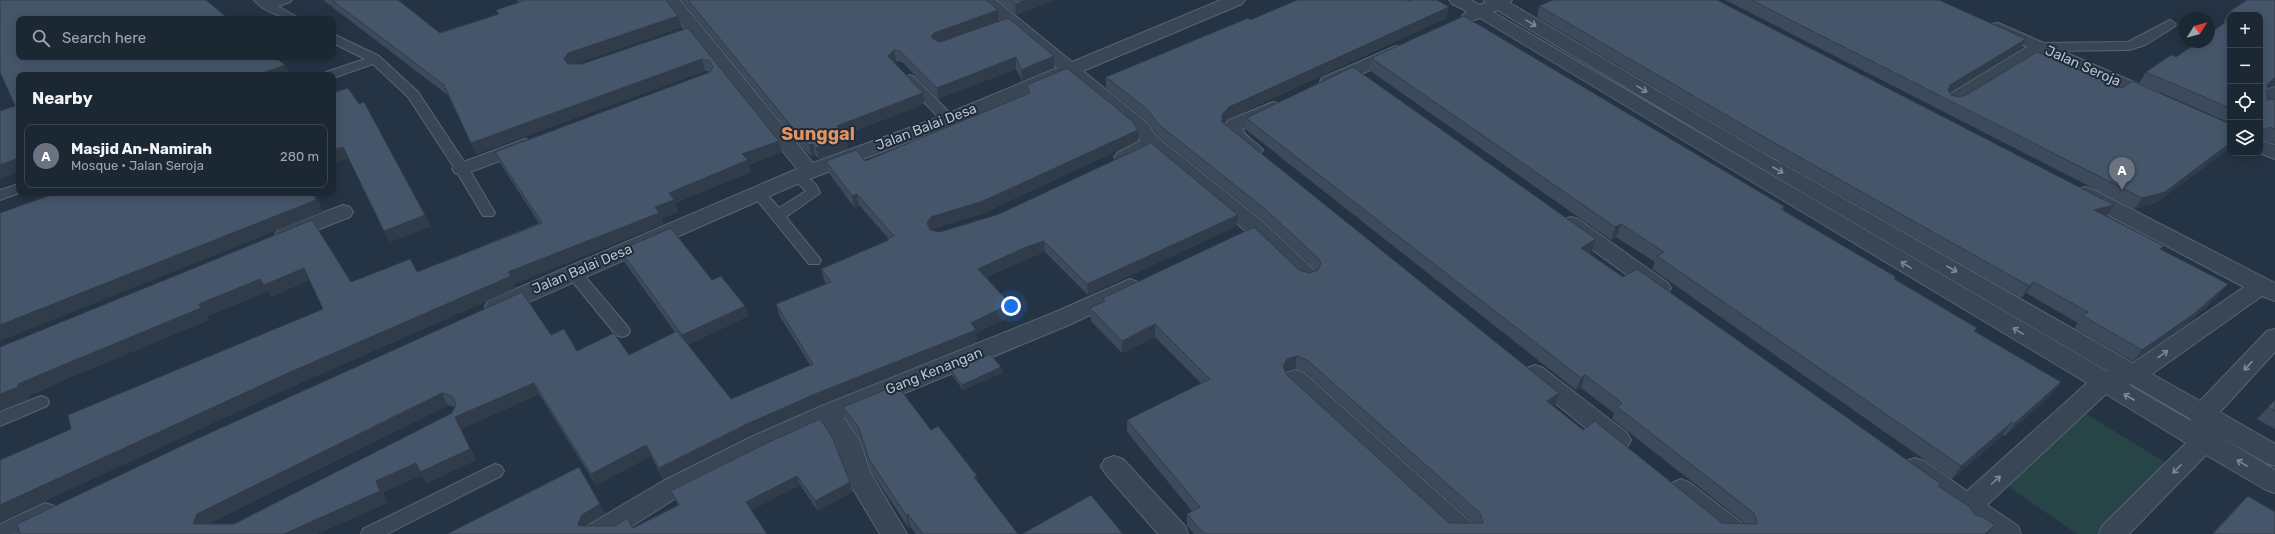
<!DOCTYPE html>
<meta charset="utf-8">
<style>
:root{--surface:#1c2734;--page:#293340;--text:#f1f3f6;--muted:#a0a5ac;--line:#3a444f;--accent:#8bbdff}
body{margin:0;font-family:Rubik,sans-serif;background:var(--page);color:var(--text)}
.controls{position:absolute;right:12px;top:12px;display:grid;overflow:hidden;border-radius:8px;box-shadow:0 2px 10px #0003}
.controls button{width:36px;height:36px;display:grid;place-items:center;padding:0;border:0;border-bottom:1px solid var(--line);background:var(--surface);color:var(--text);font:20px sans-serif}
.compass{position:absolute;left:2179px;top:12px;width:36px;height:36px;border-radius:50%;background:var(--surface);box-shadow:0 2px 10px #0003;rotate:53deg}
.you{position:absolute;left:1011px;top:306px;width:14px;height:14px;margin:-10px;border:3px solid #fff;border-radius:50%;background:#1a73e8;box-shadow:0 0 0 6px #1a73e833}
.badge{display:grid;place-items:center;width:26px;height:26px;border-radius:50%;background:var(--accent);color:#fff;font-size:13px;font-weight:700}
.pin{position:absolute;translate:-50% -33px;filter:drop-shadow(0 1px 2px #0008)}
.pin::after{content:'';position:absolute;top:21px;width:14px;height:12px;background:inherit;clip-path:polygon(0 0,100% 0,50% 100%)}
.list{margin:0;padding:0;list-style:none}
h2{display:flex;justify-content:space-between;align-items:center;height:52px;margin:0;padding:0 16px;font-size:17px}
h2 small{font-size:13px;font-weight:400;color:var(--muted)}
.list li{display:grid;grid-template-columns:26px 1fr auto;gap:12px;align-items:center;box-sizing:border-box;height:64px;margin:0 8px 8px;padding:0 8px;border:1px solid var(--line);border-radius:8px}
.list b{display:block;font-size:15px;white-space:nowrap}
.list p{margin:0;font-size:13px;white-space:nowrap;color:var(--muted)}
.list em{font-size:13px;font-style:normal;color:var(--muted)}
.icon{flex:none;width:22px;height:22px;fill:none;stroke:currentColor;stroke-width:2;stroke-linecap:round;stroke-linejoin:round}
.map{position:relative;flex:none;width:2275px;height:534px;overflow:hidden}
.search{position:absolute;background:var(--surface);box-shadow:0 2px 10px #0003;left:16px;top:16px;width:320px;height:44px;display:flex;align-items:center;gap:10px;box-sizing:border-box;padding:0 14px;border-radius:8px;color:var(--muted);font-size:15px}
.panel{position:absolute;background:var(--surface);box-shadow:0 2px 10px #0003;left:16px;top:72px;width:320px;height:124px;border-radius:8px}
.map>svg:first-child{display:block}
</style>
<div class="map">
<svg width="2275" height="534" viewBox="0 0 2275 534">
<rect width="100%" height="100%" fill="#253445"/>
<path fill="#274446" d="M2085 413 2176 469 2106 534H2077L2003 483Z"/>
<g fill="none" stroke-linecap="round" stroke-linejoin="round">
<g stroke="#586472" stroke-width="2">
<g id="lane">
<path d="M254 0H292L290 2 278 6 300 19C286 19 263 12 254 0Z"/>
<path d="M2170 20 2176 24 2174 27 2145 45 2129 50 2040 51 2034 47 2040 43 2128 42Z"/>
<path d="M333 34 379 56 418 92 469 169 495 213 493 216H483L455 169 408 97 373 64 333 78V75H324L326 72 365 59 333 43Z"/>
<path d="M909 75 913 76 954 117 956 120 954 123H944L905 82 903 79Z"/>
<path d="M797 172C806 174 818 184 820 193L786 217 821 260 819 264H809L752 194 754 191H764L779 208 806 191 790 176Z"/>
<path d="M19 184V193L0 200V190Z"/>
<path d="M573 267 578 268 628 327 630 331 628 335 622 337 616 335 568 276 565 272 568 268Z"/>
<path d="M41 396 47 398 49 402 47 406 0 426V412Z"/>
<path d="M495 464 501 466 504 471 501 476 387 534H361L363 529Z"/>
</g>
</g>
<g stroke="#586472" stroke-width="2">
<g id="street">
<path d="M662 0H680L813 163 942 116 1057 68 977 0H996L1072 62 1221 0H1245L1242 4 1083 71 1147 123 1157 137 1263 222 1315 271 1318 276 1315 281 1307 284 1299 281 1247 232 1151 151C1139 157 1130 165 1117 161L1114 157 1117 153 1140 141 1133 131 1068 77 956 124 804 181 504 313 496 315 488 313 485 307 488 301 797 169Z"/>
<path d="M1449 0H1471L1480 5 1486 2 1484 0H1512L1510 3 1758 150 2133 363 2244 287 2078 199 2075 194 2078 189 2085 187 2092 189 2275 283V301L2262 296 2152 374 2200 401 2267 331 2275 329V352L2220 412 2275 444V466L2266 463 2216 434 2275 470V493L2266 490 2206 455 2129 534H2099L2102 526 2186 443 2106 394 1987 505 2018 526 2021 534H1987L1979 528 1967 526 1958 513 1906 475 1902 468 1906 461 1915 458 1924 461 1967 491 2087 383 1480 18 1471 21 1465 20 1462 16 1467 11 1452 4ZM1497 10 1744 158 2109 372H2108L1493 12ZM2131 384 2191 419V421L2129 385Z"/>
<path d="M1998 23 2159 93 2161 97 2159 101 2152 103 2145 101 2041 54 1959 105 1952 107 1945 105 1943 101 1945 97 2027 47 1992 32 1989 28 1992 24Z"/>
<path d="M1396 46 1402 47 1405 51 1402 55 1336 86 1329 88 1322 86 1320 82 1322 78Z"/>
<path d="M2275 87V102L2267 109 2260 111V96L2268 89Z"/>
<path d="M1273 102 1280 104 1283 108 1280 112 1242 129C1246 138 1257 142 1263 150L1260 154C1243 159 1228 143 1222 128L1229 120Z"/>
<path d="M525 139 532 141 535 145 532 149 462 175 455 173 452 169 455 165Z"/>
<path d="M2260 140 2275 145V159L2259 153Z"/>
<path d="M343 205 350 207 353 212 350 217 286 242 278 240 275 235 278 230Z"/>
<path d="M1571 217 1578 219 1668 283 1671 288 1668 293 1660 296 1652 293 1564 229 1560 224 1564 219Z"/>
<path d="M1130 279 1138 282 1141 287 1138 292 1069 325 844 418 860 441 870 472 907 534H880L849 482 835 444 823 427 769 451 681 495 619 534H584L587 526 663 481 751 437 819 407 1053 313Z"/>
<path d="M1535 365 1543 368 1627 433 1631 440 1627 447 1618 450 1609 447 1527 380 1523 374 1527 368Z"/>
<path d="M1295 370 1304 373 1475 526 1478 534H1447L1286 385 1283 379 1286 373Z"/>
<path d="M1114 456 1123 459 1185 526 1188 534H1158L1105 473 1101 466 1105 459Z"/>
<path d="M1681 479 1690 483 1746 526 1749 534H1717L1672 497 1668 490 1672 483Z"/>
<path d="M45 503 54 506 58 514C48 534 21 534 0 534V524Z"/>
</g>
</g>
<use href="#lane" fill="#394655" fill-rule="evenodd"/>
<use href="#street" fill="#394655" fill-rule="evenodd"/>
</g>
<g fill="#3c4a5b" fill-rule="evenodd">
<path d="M323 0H398L440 33 498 14 496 10 519 3 516 0H666L682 27 574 64H582L688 28 782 152 749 165 751 172 675 203 678 212 661 218 663 224 514 284 516 288 296 385 71 429 323 309 309 280 271 297 268 291 207 316 209 320 73 376 28 396 29 399 0 410V347L312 220 351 282 417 272 539 223 500 163 495 152 711 72 705 71 476 154 449 96Z"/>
<path d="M682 0H986L999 21 940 42 1008 18 1054 68 1022 81 1016 69 938 99 902 62 896 61 894 63 924 104 844 135 846 137 848 149 819 159 815 155 811 156 800 145Z"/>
<path d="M998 0H1055L1016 15Z"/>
<path d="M1725 0H1939L2019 50 1949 93 1951 95 1958 97 2122 88 2230 124V148L2156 203 2134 209Z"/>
<path d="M2247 0H2275V86L2268 88H2267V100L2275 99V143L2260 139V15H2230V123L2139 83 2146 72 2171 55 2176 57 2198 42H2209V34L2225 23 2223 22 2230 11Z"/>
<path d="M1539 6 2106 217 2161 250 2218 296 2186 325 2133 361 2074 328 2078 323 2026 293 2021 298 1759 149 1537 17Z"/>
<path d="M1446 18 1228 119 1224 124 1559 393 1555 405 1553 406 1583 430 1722 523H1745L1612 419 1614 413 1581 388 1576 390 1245 129 1246 118 1596 239 1592 251 1589 253 1623 277 1939 486 1975 515 1995 525 1988 534H1194L1187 526V514L1192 511 1127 432V420L1201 383 1155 337 1122 353 1091 321 1090 308 1103 302V298L1299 270 1309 273 1316 270 1264 221 1158 136 1148 122 1106 88V77L1250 20ZM1295 369 1305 372 1474 523H1449L1286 374V372Z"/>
<path d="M1371 58 1785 207 1783 211 1895 279 1977 328 1975 331 2061 382 2051 395 2005 436 2003 435 1952 479 1652 269 1655 262 1616 237 1611 240 1369 70Z"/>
<path d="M1027 85 1138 141 984 213 933 229 932 230 940 232 1237 226 1088 295 1045 252 1027 259 986 277 1010 304 1012 316 976 333 977 342 818 406 750 436 663 479 651 456 596 485 539 394 461 429 476 460 427 483 422 475 383 492 387 503 317 534H20L551 335 577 351 629 355 675 332 623 260 620 250 712 280 745 306 748 316 688 345 731 399 810 365 779 315 776 304 826 284 824 280 821 269 888 240 887 239 888 238 859 205 854 207 828 172 826 161H865L1027 95ZM448 405 455 407 452 413 234 524H208Z"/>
<path d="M1001 367 1002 373 963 390 952 375 951 370Z"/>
<path d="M2275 400V429L2257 419Z"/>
<path d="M843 407 931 430 978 483 1018 534H916L910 526 908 527 871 471 861 441 846 419Z"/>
<path d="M767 443 853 491 818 511 800 485 751 510 767 534H447L605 514 586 525V526L633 528 678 505 671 491Z"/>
<path d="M2248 496 2275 534H2212L2236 508Z"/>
</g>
<g fill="#313c4a">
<path d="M1026 0H1055L1016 15 1015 4Z"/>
<path d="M1449 7 1446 18 1228 119 1221 127 1222 115 1229 107Z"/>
<path d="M998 10 999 21 935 44 931 37 934 33Z"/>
<path d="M678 16 682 27 573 65 568 70 564 59 568 53Z"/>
<path d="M2026 39 2019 50 1944 96 1950 85Z"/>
<path d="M894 50 896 61 890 67 888 56Z"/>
<path d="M1054 56V68L1022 81 1021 70Z"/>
<path d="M1016 57V69L938 99 937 88Z"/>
<path d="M702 59 705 71 476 154 471 143Z"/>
<path d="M285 65 291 75H257Z"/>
<path d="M2275 77V86L2268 88 2260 95 2267 85Z"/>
<path d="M923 93 924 104 839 137 837 126Z"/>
<path d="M1138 130V141L984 213 933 229 929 234 927 223 931 217Z"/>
<path d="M846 137 848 149 819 159 816 148Z"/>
<path d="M779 141 782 152 749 165 751 172 675 203 678 212 661 218 663 224 514 284 516 288 296 385 0 522V505L508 272 655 207 669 193 742 154Z"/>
<path d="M2230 143V148L2156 203 2134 209 2142 198Z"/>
<path d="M813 144 815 155 811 156 809 145Z"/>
<path d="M343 147 349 158 333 164V150Z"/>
<path d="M19 158V172L0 179V165Z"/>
<path d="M313 193H315L323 212 0 341V325Z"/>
<path d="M857 194 859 205 854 207 852 196Z"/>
<path d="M2114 205 2106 217 2094 210Z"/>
<path d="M425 215 431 227 390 242 384 231Z"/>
<path d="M1238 215 1237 226 1088 295 1087 284Z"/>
<path d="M1621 224 1616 237 1611 240 1615 227Z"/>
<path d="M1596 239 1592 251 1577 260 1581 248Z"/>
<path d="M1044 241 1045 252 1027 259 980 280 978 269 1026 247Z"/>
<path d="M304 268 311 279 271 297 268 291 207 316 209 320 73 376 28 396 29 399 0 410V394L18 384 199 304 260 279Z"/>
<path d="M2034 282 2026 293 2021 298 2029 286Z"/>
<path d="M2228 284 2218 296 2186 325 2133 361 2142 350Z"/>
<path d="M1010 304 1012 316 976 333 977 342 818 406 750 436 663 479 659 468 747 424 971 323Z"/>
<path d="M745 306 748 316 685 346 682 335Z"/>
<path d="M1155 324V337L1122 353V341Z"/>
<path d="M1297 356 1295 369 1286 372 1283 366 1287 359Z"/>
<path d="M1001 367 1002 373 963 390 962 385Z"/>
<path d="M1585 375 1581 388 1576 390 1581 378Z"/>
<path d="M2061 382 2051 395 2005 436 2014 424Z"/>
<path d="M534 383 539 394 461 429 476 460 427 483 422 475 383 492 387 503 317 534H284L376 481 455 417Z"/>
<path d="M442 393 448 405 206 525 193 524 197 514Z"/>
<path d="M1559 393 1555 405 1543 413 1547 401Z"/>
<path d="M2012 422 2003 435 1952 479 1961 466Z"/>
<path d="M646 445 651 456 596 485 591 474Z"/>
<path d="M797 476 800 485 749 512 746 502Z"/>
<path d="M977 476 979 488 974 477Z"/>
<path d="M850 482 853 491 818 511 815 501Z"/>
<path d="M600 504 605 514 586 525 583 533 578 524 582 515Z"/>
<path d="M908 514 910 526 908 527 906 515Z"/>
<path d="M1995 525 1988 534H1985Z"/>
</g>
<g fill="#46566a" stroke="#313c4a" fill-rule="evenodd">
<path d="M0 0H206L229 19H19V57H275L285 65 257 75H19V158L0 165V111L15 106 0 72Z"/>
<path d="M332 0H398L440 33 499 14 496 10 523 1 522 0H666L678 16 568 53 564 59 568 64H582L688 28 779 141 742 154 748 160 669 193 674 200 655 207 659 213 508 272 511 276 288 373 0 505V460L71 429 68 415 323 309 304 268 264 285 260 279 199 304 201 308 63 365 18 384V387L0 394V347L312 220 351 282 410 259 417 272 542 223 495 152 710 72 713 67 710 61 702 59 471 143 444 85Z"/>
<path d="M688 0H986L998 10 934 33 931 37 938 42 943 41 1008 18 1054 56 1021 70 1016 57 937 88 900 51 894 50 888 56 923 93 837 126 846 137 816 148 813 144 809 145 797 133Z"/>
<path d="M1011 0H1026L1015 4Z"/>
<path d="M1297 0H1407L1409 1 1411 0H1437L1449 7 1229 107 1222 115V122L1559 393 1547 401 1583 430 1595 421 1722 523 1756 524 1757 522 1754 513 1617 407 1622 403 1585 375 1581 378 1246 118 1353 67 1596 239 1581 248 1623 277 1637 269 1941 484 1938 486 1970 507 1975 515 1983 517 1995 525 1985 534H1204L1187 514 1200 507 1127 420 1210 379 1155 324 1122 341 1090 308 1105 301 1103 298 1254 227 1299 270 1309 273 1318 270 1321 263 1318 258 1265 209 1158 124 1148 110 1106 77 1248 18 1250 20ZM1297 356 1307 360 1480 513 1483 523H1449L1286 374 1283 366 1287 359Z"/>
<path d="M1553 0H1717L2114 205 2094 210 2164 246 2160 249 2228 284 2195 313 2142 350 2083 316 2088 312 2034 282 2029 286 1764 137 1539 6Z"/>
<path d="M1751 0H1939L2026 39 1950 85 1948 90 1951 95 1958 97 1966 95 2037 52 2122 88 2132 81 2230 124V143L2165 192 2142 198Z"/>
<path d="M2247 0H2275V77L2267 85V100L2275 99V129L2269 127 2267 130 2260 127V15H2236L2238 14 2230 11Z"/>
<path d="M1464 16 1785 207 1781 209 1896 277 1894 279 1977 328 1974 331 2061 382 2014 424 2012 422 1961 466 1657 256 1664 252 1621 224 1615 227 1371 58Z"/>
<path d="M2230 19V108L2146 72 2171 55 2176 57 2198 42H2209V34Z"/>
<path d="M1067 68 1132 121 1138 130 983 201 931 217 927 223 930 230 940 232 999 214 1151 143 1238 215 1087 284 1044 241 1026 247 978 269 1010 304 971 323 976 330 815 394 747 424 659 468 646 445 591 474 534 383 455 417 470 449 420 472 416 463 376 481 380 491 284 534H20L17 524 192 441 522 292 551 335 564 329 577 351 614 333 629 355 677 331 731 399 813 364 776 304 831 282 821 269 889 240 887 239 894 236 857 194 852 196 826 161 856 150 865 161 1030 93 1027 85ZM442 393 452 396 456 405 452 413 234 524H193L197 514Z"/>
<path d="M348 88 359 104 364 102 425 215 384 231 343 147 333 150V93Z"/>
<path d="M56 193H313L316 200 0 325V213Z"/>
<path d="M671 228 712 280 721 276 745 306 682 335 620 250Z"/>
<path d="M990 354 1001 367 962 385 951 370Z"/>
<path d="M897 385 931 430 938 426 977 476 974 477 1018 534H923L908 514 906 515 869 459 859 428 843 407Z"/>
<path d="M2275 400V411L2268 407Z"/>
<path d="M820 419 831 435 850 482 815 501 797 476 746 502 767 534H447L579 467 600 504 582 515 578 524 579 526H615L627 518 633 528 679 505 671 491 678 487 767 443Z"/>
<path d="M1091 495 1123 534H1022Z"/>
<path d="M2248 496 2275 512V534H2213Z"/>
</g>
<defs><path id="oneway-shaft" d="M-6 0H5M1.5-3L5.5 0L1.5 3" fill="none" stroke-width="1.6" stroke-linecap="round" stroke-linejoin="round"/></defs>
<g stroke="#7e8a98">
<use href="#oneway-shaft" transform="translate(1531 23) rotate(31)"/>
<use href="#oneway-shaft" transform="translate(1642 89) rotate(31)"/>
<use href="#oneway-shaft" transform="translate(1778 170) rotate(30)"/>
<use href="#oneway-shaft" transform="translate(1906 265) rotate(-149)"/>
<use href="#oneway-shaft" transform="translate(1952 269) rotate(30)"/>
<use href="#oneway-shaft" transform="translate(2018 331) rotate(-149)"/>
<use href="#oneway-shaft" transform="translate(2163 354) rotate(-35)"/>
<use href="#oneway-shaft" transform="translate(2248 366) rotate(133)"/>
<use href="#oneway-shaft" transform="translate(2129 397) rotate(-150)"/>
<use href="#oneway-shaft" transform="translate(2242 463) rotate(-149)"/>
<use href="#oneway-shaft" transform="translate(2177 469) rotate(135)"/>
<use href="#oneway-shaft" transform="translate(1996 480) rotate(-42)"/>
</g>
<g text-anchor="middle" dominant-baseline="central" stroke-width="4" stroke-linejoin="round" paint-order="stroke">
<g font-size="14" fill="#b7c1ce" stroke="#1e2b3a">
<text transform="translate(2083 66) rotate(24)">Jalan Seroja</text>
<text transform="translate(926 127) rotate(-21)">Jalan Balai Desa</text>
<text transform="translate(582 269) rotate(-23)">Jalan Balai Desa</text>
<text transform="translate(934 371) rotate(-22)">Gang Kenangan</text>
</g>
<g font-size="18" font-weight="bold" fill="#e09260" stroke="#1e2b3a">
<text x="818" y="134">Sunggal</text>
</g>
</g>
</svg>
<div class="controls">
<button>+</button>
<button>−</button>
<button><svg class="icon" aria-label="locate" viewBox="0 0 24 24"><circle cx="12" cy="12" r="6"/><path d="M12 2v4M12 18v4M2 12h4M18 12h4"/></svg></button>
<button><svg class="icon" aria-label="layers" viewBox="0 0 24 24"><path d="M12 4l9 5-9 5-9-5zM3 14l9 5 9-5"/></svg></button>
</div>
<svg class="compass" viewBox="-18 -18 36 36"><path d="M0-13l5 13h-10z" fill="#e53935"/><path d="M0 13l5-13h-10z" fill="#a0a5ac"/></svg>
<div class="you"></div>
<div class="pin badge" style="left:2122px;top:190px;background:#6b7280">A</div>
<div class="search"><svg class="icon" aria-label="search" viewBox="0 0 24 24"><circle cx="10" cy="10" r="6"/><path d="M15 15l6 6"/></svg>Search here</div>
<section class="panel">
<h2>Nearby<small></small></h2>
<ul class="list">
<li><span class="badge" style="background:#6b7280">A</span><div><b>Masjid An-Namirah</b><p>Mosque · Jalan Seroja</p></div><em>280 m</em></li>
</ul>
</section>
</div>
